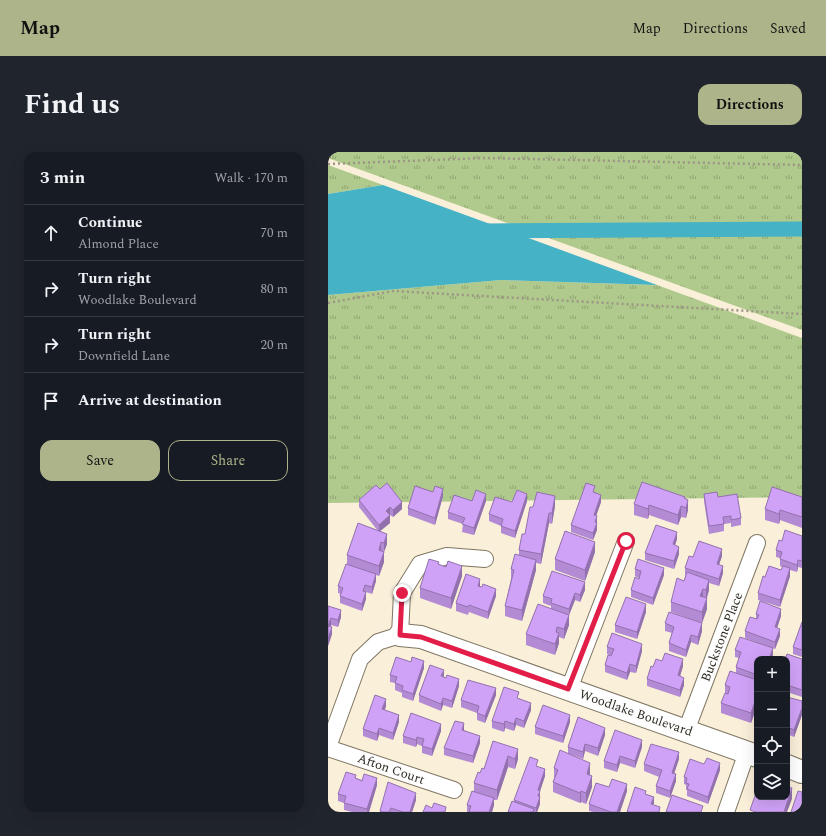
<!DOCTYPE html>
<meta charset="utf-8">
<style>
:root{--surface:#171b24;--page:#20242c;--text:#f1f3f6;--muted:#9ea1a6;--line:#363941;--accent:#aeb48a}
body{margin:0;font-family:Spectral,serif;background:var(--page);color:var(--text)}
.controls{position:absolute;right:12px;bottom:12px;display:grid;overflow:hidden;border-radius:8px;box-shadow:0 4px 16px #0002}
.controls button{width:36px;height:36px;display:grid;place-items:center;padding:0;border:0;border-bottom:1px solid var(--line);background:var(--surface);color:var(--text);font:20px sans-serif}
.stop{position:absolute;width:12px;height:12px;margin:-9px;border:3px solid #e11d48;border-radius:50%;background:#fff}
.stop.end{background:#e11d48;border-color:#fff;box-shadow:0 1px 4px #0008}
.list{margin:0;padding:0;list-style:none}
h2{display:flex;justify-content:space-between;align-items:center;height:52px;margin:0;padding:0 16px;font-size:17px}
h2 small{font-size:13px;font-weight:400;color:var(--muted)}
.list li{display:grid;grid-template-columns:26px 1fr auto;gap:12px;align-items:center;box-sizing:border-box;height:56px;padding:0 16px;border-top:1px solid var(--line)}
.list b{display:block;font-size:15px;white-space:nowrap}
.list p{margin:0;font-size:13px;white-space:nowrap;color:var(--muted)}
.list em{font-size:13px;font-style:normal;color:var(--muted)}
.actions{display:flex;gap:8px;padding:12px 16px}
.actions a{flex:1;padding:9px 0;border:1px solid var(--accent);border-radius:12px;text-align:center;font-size:14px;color:var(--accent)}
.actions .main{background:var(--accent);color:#111}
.icon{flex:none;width:22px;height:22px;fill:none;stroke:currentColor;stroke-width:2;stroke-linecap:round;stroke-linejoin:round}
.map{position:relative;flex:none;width:474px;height:660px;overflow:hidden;border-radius:12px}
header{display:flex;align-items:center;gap:24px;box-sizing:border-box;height:56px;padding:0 20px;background:var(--accent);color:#111}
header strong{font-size:19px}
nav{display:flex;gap:22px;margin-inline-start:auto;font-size:14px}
.intro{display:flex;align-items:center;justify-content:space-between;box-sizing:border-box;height:96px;padding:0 24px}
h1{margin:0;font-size:28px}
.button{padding:10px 18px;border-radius:12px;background:var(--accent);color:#111;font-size:14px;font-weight:700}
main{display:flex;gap:24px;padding:0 24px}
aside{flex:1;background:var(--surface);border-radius:12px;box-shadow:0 4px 16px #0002}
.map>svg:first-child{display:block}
</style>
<header>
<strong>Map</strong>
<nav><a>Map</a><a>Directions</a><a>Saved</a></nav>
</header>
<div class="intro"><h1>Find us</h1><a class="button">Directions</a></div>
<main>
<aside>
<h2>3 min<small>Walk · 170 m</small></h2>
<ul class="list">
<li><svg class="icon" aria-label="ahead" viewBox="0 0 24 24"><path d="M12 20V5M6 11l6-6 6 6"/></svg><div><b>Continue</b><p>Almond Place</p></div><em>70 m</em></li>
<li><svg class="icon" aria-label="right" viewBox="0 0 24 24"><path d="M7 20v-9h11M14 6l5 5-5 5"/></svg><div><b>Turn right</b><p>Woodlake Boulevard</p></div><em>80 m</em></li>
<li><svg class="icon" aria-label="right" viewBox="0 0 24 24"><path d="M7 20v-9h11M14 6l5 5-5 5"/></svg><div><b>Turn right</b><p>Downfield Lane</p></div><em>20 m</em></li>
<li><svg class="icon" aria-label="arrive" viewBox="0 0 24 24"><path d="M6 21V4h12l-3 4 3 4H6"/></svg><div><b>Arrive at destination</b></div></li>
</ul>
<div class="actions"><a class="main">Save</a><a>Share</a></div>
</aside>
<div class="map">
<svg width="474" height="660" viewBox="0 0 474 660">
<defs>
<pattern id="grass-tufts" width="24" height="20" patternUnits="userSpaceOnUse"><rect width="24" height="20" fill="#afca8c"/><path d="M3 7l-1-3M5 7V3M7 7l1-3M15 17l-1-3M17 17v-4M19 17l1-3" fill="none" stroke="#8fa472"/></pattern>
</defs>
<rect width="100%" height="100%" fill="#faefd9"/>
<g fill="url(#grass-tufts)">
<path d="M0 0H474V178L0 6Z"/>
<path d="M0 13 55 33 0 42Z"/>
<path d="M173 128 329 133 474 186V345L0 351V143Z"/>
</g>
<path fill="#45b2c5" d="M55 33 329 133 173 128 0 143V42Z"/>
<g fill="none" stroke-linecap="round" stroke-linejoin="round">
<path stroke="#45b2c5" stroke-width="15" d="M159 79 474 77"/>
<g stroke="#7f7662" stroke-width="18">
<g id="street">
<path d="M241 537 298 389"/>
<path d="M358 579 429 391"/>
<path d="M0 595 32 507 50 490 72 483 74 441 92 412 119 404 157 407"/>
<path d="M0 596 126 638"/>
<path d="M398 660 419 600"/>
</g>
</g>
<g stroke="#7f7662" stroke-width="24">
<g id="secondary">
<path d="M72 483 93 485 429 604"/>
<path d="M459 614 474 620"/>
</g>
</g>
<g stroke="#9d9585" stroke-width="2.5" stroke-dasharray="2 3" stroke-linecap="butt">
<path d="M0 12 156 6 474 13"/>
<path d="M0 151 65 139 474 162"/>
</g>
<use href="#street" stroke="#fff" stroke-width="16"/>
<use href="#secondary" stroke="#fff" stroke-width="22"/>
</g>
<g fill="#b38bd4">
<path d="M52 337 74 357 65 365 62 363V371L52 379 59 392 56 400V410L51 424 48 423V429L44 442 38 440V447L34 459 12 451V444L13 442 10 441V434L19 412V403L50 379 31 355V348Z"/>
<path d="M267 340 273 350 268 364 269 378 265 388 243 380V373Z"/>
<path d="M376 342 390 345 413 366V373L403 375V371L396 372V379L381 382 376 349Z"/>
<path d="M115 344 107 373 80 363V356Z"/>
<path d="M474 345V376L452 368 451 372 437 368V357Z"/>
<path d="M357 346 360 358 358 366 353 365 350 373 321 363 320 367 306 363V352Z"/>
<path d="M144 349H158L146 383 134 380 135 372 120 367V360Z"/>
<path d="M199 349 187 386 173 381V374L161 369V362L184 350Z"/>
<path d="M227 354 224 372 221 371 213 412 208 411V418L194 469 177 464V454L183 427V417L191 403V398L197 382 205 355Z"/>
<path d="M474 384V416L470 415 469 420 462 418V424L452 455 430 448V441L437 425 453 418 454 415 452 414V406L448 405V398L454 389Z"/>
<path d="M349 387 347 393 351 402 346 417 317 408V401Z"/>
<path d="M267 400 257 429 227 418V407Z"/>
<path d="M394 404 391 412 395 421 391 434 381 431V438L379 446V457L374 471 343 460V450L356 429 358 423H357V416L365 405Z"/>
<path d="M111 413 134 424 123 457 92 446V436Z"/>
<path d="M307 417 336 423 325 453 303 445V438L311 426 307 424Z"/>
<path d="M152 435 168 444 160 467 141 460 140 463 128 459V451Z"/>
<path d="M257 438 252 450 247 448 241 463V473L236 487 231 485V491L227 503 198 493V482L223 457V454L215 451V444Z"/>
<path d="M0 454 13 465 10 475 3 473V475L4 482 0 494Z"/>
<path d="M318 460 309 487 287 480V473Z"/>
<path d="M428 462 453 464 449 476 452 484 447 497 417 486V479L428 467Z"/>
<path d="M474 470V505L465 502V495Z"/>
<path d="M337 471 374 479 370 493 363 490 358 505 341 499V491L344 481 337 479Z"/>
<path d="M279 495 314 499 308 521 302 520 299 528 277 520V513L284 504 279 502Z"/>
<path d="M407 498 445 503 444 507H429V554L423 571 393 561V551L397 542V533L408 521V515L411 506 407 505Z"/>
<path d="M459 507H474V545L459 540 460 532H459Z"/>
<path d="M355 514 352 524 356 533 352 545 319 534V527L325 515Z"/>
<path d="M96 516 85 549 74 545V541L67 538V531L62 530V523Z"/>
<path d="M116 525 131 534 124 556 115 553 113 559 91 550V543Z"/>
<path d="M168 543 157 571 149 568V561L133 555V548Z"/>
<path d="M459 545 474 549V563L466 585 459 582Z"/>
<path d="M191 546 203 558 196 576 188 573 186 579 177 576 176 580 164 576V569Z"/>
<path d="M58 554 57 558 71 570 65 588 51 583 49 589 35 584V577Z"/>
<path d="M242 570 235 591 207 582V575Z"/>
<path d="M136 578 152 591 145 611 116 603V596Z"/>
<path d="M113 579 104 604 94 601V594L89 592 88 595 75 591V584Z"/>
<path d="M277 583 270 604 257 599 255 607 242 602 262 622V624L264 635 258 652 253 650 252 651 225 640V630L226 627V616L240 601V595Z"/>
<path d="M165 589 190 607 187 617 180 615 169 648H166V653L164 660H139V653L146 639V631L156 617Z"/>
<path d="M314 595 307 616 292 611 289 620 276 616V609Z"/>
<path d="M351 607 346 621 348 629 342 646 328 641V634L331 625 316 619V612Z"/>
<path d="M210 614 217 624 212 639V652L209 660H180L186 650V648Z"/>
<path d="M392 618 380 652 359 644V638H358V633L356 632V625Z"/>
<path d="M28 626 49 633 41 660H24L16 658V651L10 649V642Z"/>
<path d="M281 635 299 639 292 660H265L261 659V652Z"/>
<path d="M88 648 84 660H52V659Z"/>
</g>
<g fill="#9271ad">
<path d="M115 337V344L107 373V366Z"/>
<path d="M158 342V349L146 383V376Z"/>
<path d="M199 342V349L187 386V379Z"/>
<path d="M273 343V350L266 370V363Z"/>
<path d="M227 344V354L224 372V361Z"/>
<path d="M360 348V358L358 366V356Z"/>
<path d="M74 350V357L65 365V358Z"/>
<path d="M321 353V363L320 367V357Z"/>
<path d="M353 354V365L350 373V363Z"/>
<path d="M62 355V363L58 366V359Z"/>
<path d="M452 358V368L451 372V362Z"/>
<path d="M221 361V371L213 412V402Z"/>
<path d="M62 363V371L51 380V373Z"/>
<path d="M269 364V378L265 388V381L267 370Z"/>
<path d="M349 380V387L345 399V392Z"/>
<path d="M59 382V392L56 400V410L51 424V414L56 401V391Z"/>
<path d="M53 390V400L51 398Z"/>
<path d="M267 390V400L257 429V418Z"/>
<path d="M351 395V402L346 417V409Z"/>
<path d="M394 397V404L389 419V412Z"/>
<path d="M208 408V418L194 469V458Z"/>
<path d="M470 408V415L469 420V413Z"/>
<path d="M134 414V424L123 457V446Z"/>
<path d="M395 414V421L391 434V427Z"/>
<path d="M336 416V423L325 453V446Z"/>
<path d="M462 416V424L452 455V448Z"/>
<path d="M48 422V429L44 442V435Z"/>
<path d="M152 427V434L150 441V434Z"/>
<path d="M381 428V438L378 448V438Z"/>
<path d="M257 430V438L252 450V443Z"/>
<path d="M168 437V444L160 467V460Z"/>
<path d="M375 437V447L372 444Z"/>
<path d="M38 440V447L34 459V452Z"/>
<path d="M247 441V448L241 463V473L236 487V477L241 463V457Z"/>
<path d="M379 446V457L374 471V460Z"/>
<path d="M318 452V460L309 487V480Z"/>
<path d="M453 457V464L447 482V475Z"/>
<path d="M13 458V465L10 475V468Z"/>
<path d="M3 466V473L0 481V474Z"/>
<path d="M374 471V479L370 493V485Z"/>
<path d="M4 475V482L0 494V487Z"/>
<path d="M229 475V485L231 481V491L227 503 228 480Z"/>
<path d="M452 477V484L447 497V490Z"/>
<path d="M363 483V490L358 505V498Z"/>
<path d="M314 492V499L308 521V514Z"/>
<path d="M445 496V503L444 507H441Z"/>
<path d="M355 507V514L350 531V523Z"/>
<path d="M96 509V516L85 549V542Z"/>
<path d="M302 512V520L299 528V521Z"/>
<path d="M116 518V525L113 524Z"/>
<path d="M356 526V533L352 545V538Z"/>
<path d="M131 527V534L124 556V549Z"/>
<path d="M168 536V543L157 571V564Z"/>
<path d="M429 544V554L423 571V561Z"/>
<path d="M115 546V553L113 559V552Z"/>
<path d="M58 547V554L54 564V557Z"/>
<path d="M203 551V558L196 576V569Z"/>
<path d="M474 556V563L466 585V578Z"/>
<path d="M71 563V570L65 588V581Z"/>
<path d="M242 563V570L235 591V584Z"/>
<path d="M188 566V573L186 579V572Z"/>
<path d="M177 569V576L176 580V572Z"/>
<path d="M136 571V578H134Z"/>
<path d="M113 572V579L104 604V597Z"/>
<path d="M51 576V583L49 589V582Z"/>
<path d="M277 576V583L270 604V596Z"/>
<path d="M152 584V591L145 611V604Z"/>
<path d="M89 585V592L88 595V588Z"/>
<path d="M314 588V595L307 616V609Z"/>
<path d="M257 592V599L255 607V600Z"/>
<path d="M190 597V607L187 617V607Z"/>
<path d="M351 600V607L344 628V621Z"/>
<path d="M180 604V615L169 648V638Z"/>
<path d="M292 604V611L289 620V613Z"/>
<path d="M262 611V622L259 633V622Z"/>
<path d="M392 611V618L380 652V645Z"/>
<path d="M217 617V624L210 645V638Z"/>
<path d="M348 622V629L342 646V639Z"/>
<path d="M264 624V635L258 652V641Z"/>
<path d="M49 626V633L41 660H39V657Z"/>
<path d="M299 632V639L292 660H289Z"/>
<path d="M464 636V647L459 660H456Z"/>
<path d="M212 639V652L209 660H208V656L210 644Z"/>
<path d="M253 639V650L252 651V641Z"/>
<path d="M88 641V648L84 660H82Z"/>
<path d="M326 645V652H323Z"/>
<path d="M166 646V653L164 660H161Z"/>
</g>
<g fill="#d0a2f7" stroke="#9271ad">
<path d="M314 330 357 345 356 346 360 348 358 356 353 354 350 363 321 353 320 357 306 352Z"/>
<path d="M59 331 74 350 65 358 62 355 58 359 62 363 51 373 31 348 48 333 52 337Z"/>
<path d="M258 331 267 334 265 340 273 343 266 363 269 364 267 370 269 371 265 381 243 373Z"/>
<path d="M87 334 105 340 107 334 115 337 107 366 80 356Z"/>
<path d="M444 335 474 345V365L452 358 451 362 437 357Z"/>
<path d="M148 338 158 342 146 376 134 372 137 366 120 360 126 343 144 349Z"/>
<path d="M189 338 199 342 187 379 173 374 175 367 161 362 167 345 184 350Z"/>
<path d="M209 340 227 344 224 361H221L213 402 191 398 194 382H197L202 355H205Z"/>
<path d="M389 340 390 345 409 342 413 366 403 368V364L395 365 396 372 381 374 376 342Z"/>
<path d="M30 371 59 382 56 391 53 390 51 398 56 400 51 414 19 403Z"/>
<path d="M328 373 349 380 345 392 351 395 346 409 317 401Z"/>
<path d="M457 378 474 384V409L470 408 469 413 452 407 454 400 448 398 451 388 454 389Z"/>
<path d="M237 379 267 390 257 418 227 407Z"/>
<path d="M371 389 394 397 389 412 395 414 391 427 357 416 361 404 365 405Z"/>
<path d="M187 402 208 408 194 458 177 454 186 418 183 417Z"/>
<path d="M101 407 111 410 110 412 118 415 120 409 134 414 123 446 92 436Z"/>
<path d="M310 407 336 416 325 446 303 438 307 425 311 427 313 419 307 417Z"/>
<path d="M18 412 48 422 44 435 37 433 35 439 38 440 34 452 12 444 15 436 10 434Z"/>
<path d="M441 414 453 418 455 414 462 416 452 448 430 441 435 424 437 425Z"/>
<path d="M224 419 257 430 252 443 247 441 241 457 223 451 224 447 215 444Z"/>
<path d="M359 420 381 428 378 438 375 437 372 444 379 446 374 460 343 450 349 426 356 429Z"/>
<path d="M138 422 152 427 150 434 154 435 155 432 168 437 160 460 141 453 140 455 128 451Z"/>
<path d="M298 445 318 452 309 480 287 473Z"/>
<path d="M432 449 453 457 447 475 452 477 447 490 417 479 422 465 429 467 431 463 428 462Z"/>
<path d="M210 452 241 463 236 477 229 475 228 480 231 481 227 492 198 482Z"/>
<path d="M0 454 13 458 10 468 3 466 0 474 4 475 0 487Z"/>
<path d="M341 460 374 471 370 485 363 483 358 498 341 491 346 475 337 471Z"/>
<path d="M474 470V498L465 495Z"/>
<path d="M284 481 314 492 308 514 302 512 299 521 277 513 280 503 283 504 286 497 279 495Z"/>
<path d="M412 485 445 496 441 507 437 506 436 507H429V523L408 515 413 500 407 498Z"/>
<path d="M337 501 355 507 350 523 356 526 352 538 319 527 323 514 325 515 328 507 334 509Z"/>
<path d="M459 502 474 507V538L459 533 462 526 459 525V507H457Z"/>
<path d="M68 505 83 510 84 505 96 509 85 542 74 538 75 534 67 531 69 525 62 523Z"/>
<path d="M102 513 116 518 113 524 118 526 119 523 131 527 124 549 115 546 113 552 91 543Z"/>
<path d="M402 519 429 528V544L423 561 393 551 397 541 400 542 402 535 397 533Z"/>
<path d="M140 528 168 536 157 564 149 561 151 554 133 548Z"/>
<path d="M176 535 191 540 189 546 203 551 196 569 188 566 186 572 177 569 176 572 164 569Z"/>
<path d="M47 543 58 547 54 557 71 563 65 581 51 576 49 582 35 577Z"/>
<path d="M459 545 474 549V556L466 578 459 575Z"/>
<path d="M215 553 242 563 235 584 207 575Z"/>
<path d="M83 561 113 572 104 597 94 594 96 587 89 585 88 588 75 584Z"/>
<path d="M250 565 277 576 270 596 257 592 255 600 240 595Z"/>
<path d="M127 569 136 571 134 578 152 584 145 604 116 596Z"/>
<path d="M287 578 314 588 307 609 292 604 289 613 276 609Z"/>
<path d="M165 589 190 597 187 607 180 604 169 638 146 631 150 620 152 621 154 616 156 617Z"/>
<path d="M323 592 351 600 344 621 348 622 342 639 328 634 334 618 316 612Z"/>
<path d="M232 598 262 611 259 622 264 624 258 641 253 639 252 641 225 630 230 618 226 616Z"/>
<path d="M202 605 210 608 208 614 217 617 210 638 212 639 210 644 212 645 208 656 186 648Z"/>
<path d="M379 606 392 611 380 645 359 637 361 632 358 631 359 626 356 625 362 607 376 612Z"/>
<path d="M18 620 28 623 27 626 34 629 36 622 49 626 39 657 16 651 18 644 10 642Z"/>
<path d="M284 627 299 632 289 660H283L261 652 268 631 281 635Z"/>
<path d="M60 630 88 641 82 660H75L63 656 61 660H55L52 659Z"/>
<path d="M307 635 318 639 317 642 326 645 323 652 332 655 331 660H299Z"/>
<path d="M459 635 464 636 456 660H428L422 658 429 638V645H459Z"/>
<path d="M144 639 166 646 161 660H141L143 654 139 653Z"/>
<path d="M470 639 474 640V660H463Z"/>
<path d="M344 643 375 654 373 660H338Z"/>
<path d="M184 649 206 657 205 660H180Z"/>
<path d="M106 651 118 655 117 660H95L98 653 104 656Z"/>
</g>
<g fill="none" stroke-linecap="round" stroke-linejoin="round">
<path stroke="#e11d48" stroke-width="5" d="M74 441 72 483 93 485 240 537 298 389"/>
</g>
<g text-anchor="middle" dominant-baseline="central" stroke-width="4" stroke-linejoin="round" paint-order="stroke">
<g font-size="13" fill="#2e2a22" stroke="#fdfdfd">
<text transform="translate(394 485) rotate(-69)">Buckstone Place</text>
<text transform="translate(308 561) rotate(19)">Woodlake Boulevard</text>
<text transform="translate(63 617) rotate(19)">Afton Court</text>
</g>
</g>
</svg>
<div class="controls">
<button>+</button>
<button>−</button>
<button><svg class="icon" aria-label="locate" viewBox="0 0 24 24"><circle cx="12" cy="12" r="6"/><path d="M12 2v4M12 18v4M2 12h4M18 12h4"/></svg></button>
<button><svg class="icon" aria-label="layers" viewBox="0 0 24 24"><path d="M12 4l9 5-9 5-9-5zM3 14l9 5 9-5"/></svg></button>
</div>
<div class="stop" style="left:298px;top:389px"></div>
<div class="stop end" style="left:74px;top:441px"></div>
</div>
</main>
